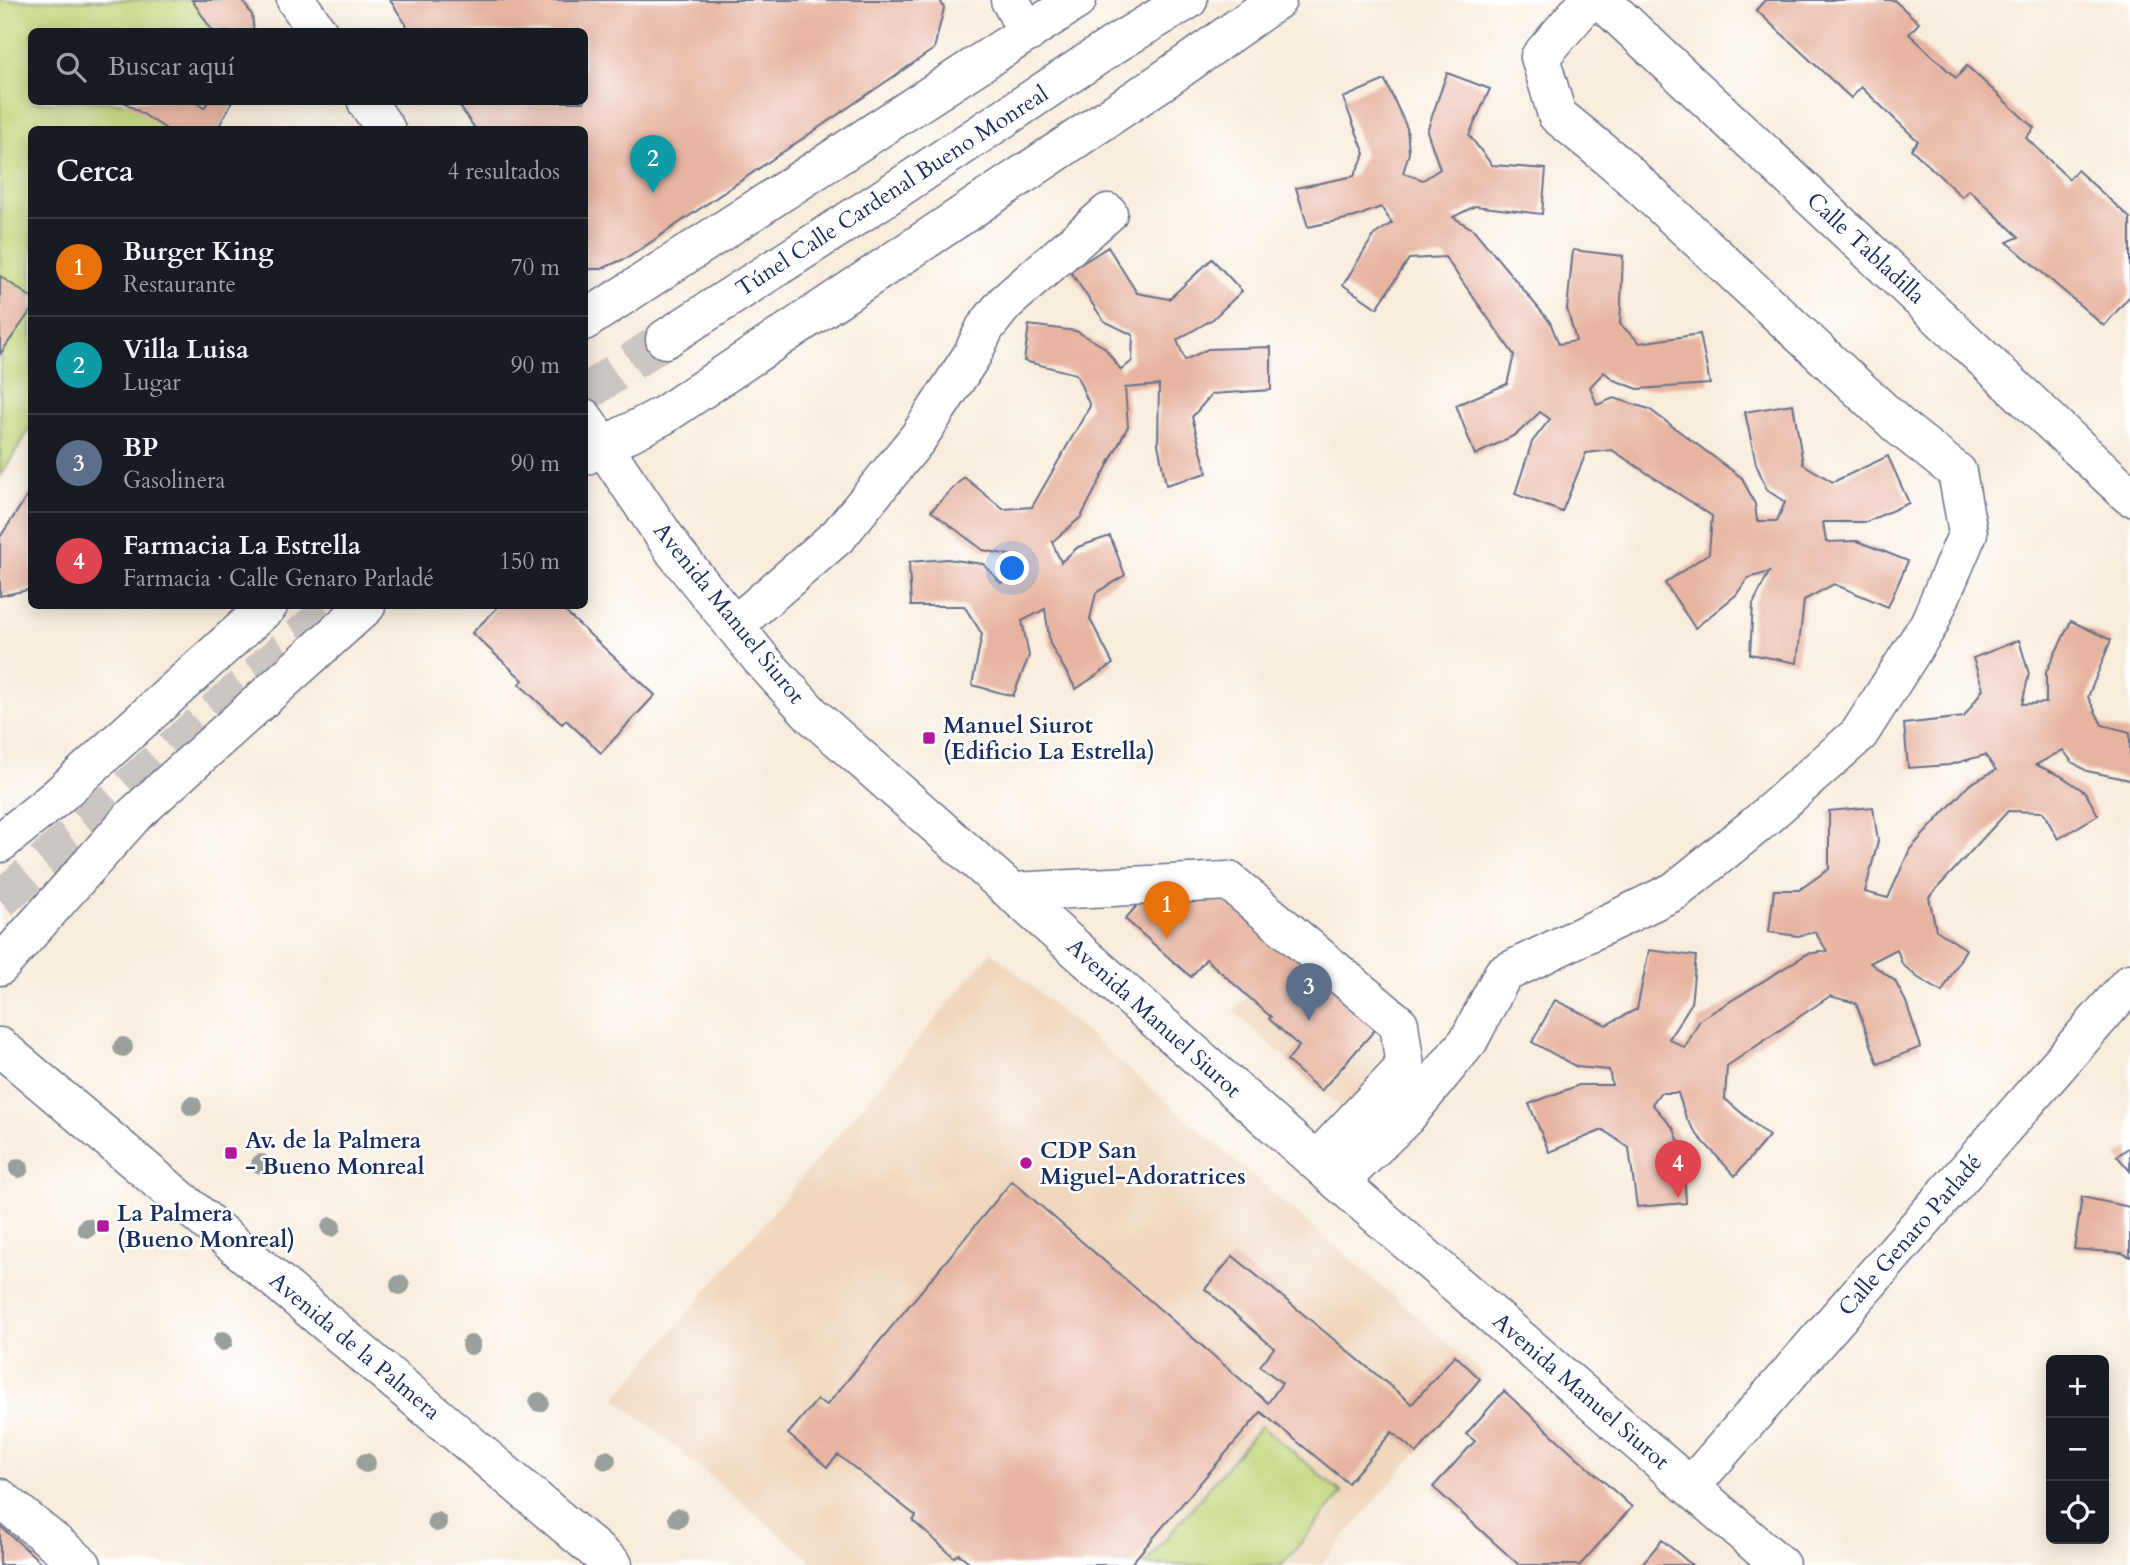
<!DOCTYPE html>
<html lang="es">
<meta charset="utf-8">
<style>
:root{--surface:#171b24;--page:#20242c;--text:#f1f3f6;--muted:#9ea1a6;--line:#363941;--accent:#2563eb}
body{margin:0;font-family:Cardo,serif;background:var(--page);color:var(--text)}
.controls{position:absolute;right:21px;bottom:21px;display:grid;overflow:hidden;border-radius:10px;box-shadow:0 4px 18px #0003}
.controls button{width:63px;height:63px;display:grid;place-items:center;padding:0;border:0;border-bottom:2px solid var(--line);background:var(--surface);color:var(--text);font:35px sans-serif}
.you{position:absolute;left:1013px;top:569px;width:24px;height:24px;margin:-18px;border:5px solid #fff;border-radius:50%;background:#1a73e8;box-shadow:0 0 0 10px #1a73e833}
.badge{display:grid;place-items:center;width:46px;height:46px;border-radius:50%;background:var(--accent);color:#fff;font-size:23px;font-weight:700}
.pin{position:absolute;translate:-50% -58px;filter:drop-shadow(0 2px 4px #0008)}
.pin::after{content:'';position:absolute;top:37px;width:24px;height:21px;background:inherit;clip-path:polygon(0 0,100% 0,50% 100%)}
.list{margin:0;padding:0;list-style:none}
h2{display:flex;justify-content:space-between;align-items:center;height:91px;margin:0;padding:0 28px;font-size:30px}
h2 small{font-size:23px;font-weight:400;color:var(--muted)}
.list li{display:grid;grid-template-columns:46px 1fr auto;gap:21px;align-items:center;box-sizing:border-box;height:98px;padding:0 28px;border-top:2px solid var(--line)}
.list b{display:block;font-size:26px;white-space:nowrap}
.list p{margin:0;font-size:23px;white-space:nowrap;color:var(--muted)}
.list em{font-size:23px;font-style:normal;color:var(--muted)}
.icon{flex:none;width:38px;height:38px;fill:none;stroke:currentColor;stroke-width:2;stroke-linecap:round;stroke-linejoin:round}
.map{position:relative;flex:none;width:2130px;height:1565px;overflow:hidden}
.search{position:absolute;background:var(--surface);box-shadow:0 4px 18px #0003;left:28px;top:28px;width:560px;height:77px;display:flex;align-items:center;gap:18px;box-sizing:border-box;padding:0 24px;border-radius:10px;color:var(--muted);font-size:26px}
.panel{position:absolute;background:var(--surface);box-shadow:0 4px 18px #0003;left:28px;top:126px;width:560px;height:483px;border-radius:10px}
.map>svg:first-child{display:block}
</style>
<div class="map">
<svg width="2130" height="1565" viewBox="0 0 2130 1565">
<rect width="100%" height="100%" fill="#fff"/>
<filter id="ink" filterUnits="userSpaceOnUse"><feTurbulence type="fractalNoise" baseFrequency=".0143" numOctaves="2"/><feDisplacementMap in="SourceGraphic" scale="14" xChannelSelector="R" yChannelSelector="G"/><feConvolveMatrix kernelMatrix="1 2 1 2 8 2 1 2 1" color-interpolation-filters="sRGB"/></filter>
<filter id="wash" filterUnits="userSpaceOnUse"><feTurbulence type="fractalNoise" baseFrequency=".00686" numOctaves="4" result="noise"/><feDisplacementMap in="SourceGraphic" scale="28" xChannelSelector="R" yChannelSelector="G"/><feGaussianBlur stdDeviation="1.57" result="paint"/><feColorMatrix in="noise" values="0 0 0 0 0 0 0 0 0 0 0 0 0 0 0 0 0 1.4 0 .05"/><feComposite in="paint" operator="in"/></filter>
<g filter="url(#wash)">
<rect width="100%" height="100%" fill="#f8ecdb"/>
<g fill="#efd6bc">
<path d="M1290 949 1386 1032 1394 1047 1348 1114 1233 1011Z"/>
<path d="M992 952 1484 1374 1320 1565H817L616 1398Z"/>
</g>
<g fill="#c1d67a" stroke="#6e826c" stroke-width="2">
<path d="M0 0H242L252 15 254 31 32 32V102H232L217 129 32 130 31 427 0 477Z"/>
<path d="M1261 1426 1342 1493 1282 1565H1144Z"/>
</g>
<g id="blocks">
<g fill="#e7b4a0">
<path d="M192 0H242L252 15 254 32H213Z"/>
<path d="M390 0H940L944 8 934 49 629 257 601 269H584V130H476L457 102H584V32H411Z"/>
<path d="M1765 0H1894L1919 23 1909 34 1956 78 1967 66 2034 128 2026 138 2069 179 2077 170 2130 218V296L2104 326 2007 242 2019 237 1969 190 1962 197 1911 149 1918 141 1861 87 1851 98 1756 10Z"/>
<path d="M1447 73 1490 89 1469 135 1492 165 1546 169 1542 214 1475 206 1453 217 1474 230 1550 322 1559 344 1576 341 1567 309 1573 250 1623 256 1620 324 1640 343 1700 334 1710 384 1638 389 1614 380 1604 372 1590 387 1597 405 1614 398 1649 409 1742 478 1755 504 1757 521H1777L1785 502 1767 490 1756 464 1745 412 1793 404 1803 464 1833 482 1888 456 1909 503 1866 522H1823L1826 542 1857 541 1908 561 1888 607 1834 584 1804 600 1797 663 1750 654 1753 604 1769 572 1748 578 1736 595 1695 628 1665 583 1709 553 1712 516 1612 450 1586 453 1562 512 1515 494 1532 442 1550 419 1540 412 1517 434 1475 455 1456 405 1507 384 1514 355 1445 257 1409 259 1377 308 1343 285 1374 235 1392 223 1381 207 1355 217 1308 227 1296 188 1354 176 1365 154 1343 98 1385 80 1407 128 1409 153 1403 173 1423 180 1440 169 1427 131Z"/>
<path d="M124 102H195L204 108 208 102H232L217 130H168Z"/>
<path d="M1108 247 1137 293 1169 299 1212 259 1242 291 1213 319 1177 340 1185 360 1208 349 1271 347V390L1212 394 1192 417 1207 473 1166 485 1158 444 1159 385 1125 388 1128 426 1081 517 1052 542 1061 562 1078 547 1110 536 1125 575 1096 593 1090 619 1113 664 1076 689 1050 644 1045 609 1022 621 1029 656 1013 696 972 685 982 634 964 606H911L909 562 947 559 983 564 1001 583 1015 574 1014 556 983 550 931 511 964 477 1003 509 1032 507 1090 406 1076 374 1024 361 1029 325 1076 331 1104 347 1121 370 1132 361 1133 335 1104 321 1070 271Z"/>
<path d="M0 276 32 298V309L0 354Z"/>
<path d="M32 489V589L0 596V537Z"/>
<path d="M499 606H559L655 695 601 753 566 720 562 724 519 684 523 680 472 633Z"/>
<path d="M2071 621 2111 640 2088 697 2102 725 2130 732V780L2087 771 2072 762 2063 750 2036 765 2061 776 2085 792 2098 815 2058 839 2043 812 2008 811 1929 897 1936 930 1966 949 1942 992 1917 977 1902 964 1897 949 1870 963 1895 981 1906 1002 1921 1047 1878 1064 1856 1003 1830 996 1727 1066 1725 1099 1769 1136 1735 1176 1699 1137 1686 1118 1678 1093H1660L1652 1104 1674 1129 1683 1153 1686 1203 1637 1207 1629 1148 1603 1130 1549 1152 1529 1104 1579 1085H1612L1609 1070 1577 1067 1532 1042 1555 1000 1606 1025 1637 1009 1649 950 1696 956 1691 1004 1669 1039 1685 1048 1700 1020 1807 954 1827 951 1815 932 1798 936 1769 932 1774 890H1799L1829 869V811L1873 807 1878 841 1865 892 1888 898 1910 849 1970 784 1996 770 1985 755 1949 765 1908 768 1904 724 1964 717 1983 689 1973 658 2019 640 2029 674 2022 704 2046 703V672Z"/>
<path d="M1143 899 1235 900 1381 1023 1321 1091 1287 1061 1299 1046 1269 1019 1271 1017 1206 959 1191 977 1125 919Z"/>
<path d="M2130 1147V1171L2117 1156Z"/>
<path d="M1012 1181 1268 1403 1282 1383 1260 1366 1274 1348 1205 1289 1233 1256 1412 1404 1455 1355 1480 1379 1417 1453 1392 1432 1348 1483 1261 1412 1130 1565H973L959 1554 954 1557 913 1521 916 1516 838 1455 827 1467 788 1434 817 1400 827 1405Z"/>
<path d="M2082 1197 2130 1207V1257L2122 1253 2074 1249Z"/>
<path d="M1504 1391 1632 1507 1580 1565H1519L1433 1487 1475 1441 1466 1434Z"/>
<path d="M0 1526 8 1533 44 1565H0Z"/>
<path d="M1662 1540 1692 1565H1641Z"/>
</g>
</g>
</g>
<g filter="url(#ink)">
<use href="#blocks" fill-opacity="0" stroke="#68718a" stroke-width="2"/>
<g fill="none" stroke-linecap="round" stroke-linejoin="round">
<g stroke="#ccc6c2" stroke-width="38" stroke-dasharray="38 19" stroke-linecap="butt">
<path d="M584 394 665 339"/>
<path d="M0 900 335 606"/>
</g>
<g stroke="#68718a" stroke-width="41">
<g id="minor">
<path d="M1010 0 1028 33"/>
<path d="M1601 0 2130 496"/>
<path d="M734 626 839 535 918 438 972 355 985 328 1005 303 1108 213"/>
<path d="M1012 892 1229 881 1399 1024 1405 1067 1316 1161"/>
<path d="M1339 1182 1406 1117 1469 1040 1503 974 1675 891 1755 826 1859 734 1929 624 1968 533 1957 472 1900 427 1616 163 1557 115 1540 57 1589 0"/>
<path d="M1691 1486 2130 983"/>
<path d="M0 1498 82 1565"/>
</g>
</g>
<g stroke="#68718a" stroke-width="41">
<g id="major">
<path d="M296 0 318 32"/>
<path d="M367 102 386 130"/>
<path d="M584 321 1077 0"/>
<path d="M665 339 878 202 1118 42 1188 0"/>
<path d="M584 418 675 552 761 659 813 716 1339 1182 1780 1565"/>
<path d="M584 456 664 415 1164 80 1277 0"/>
<path d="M0 843 57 797 268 606"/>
<path d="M0 966 133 816 366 606"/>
<path d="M0 1047 613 1565"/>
</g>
</g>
<use href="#minor" stroke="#fff" stroke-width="38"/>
<use href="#major" stroke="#fff" stroke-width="38"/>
</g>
<g fill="#9aa09b">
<circle cx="123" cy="1047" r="10"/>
<circle cx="192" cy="1106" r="10"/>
<circle cx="261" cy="1164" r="10"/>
<circle cx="19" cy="1168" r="10"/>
<circle cx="331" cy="1227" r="10"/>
<circle cx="87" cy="1228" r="10"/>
<circle cx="400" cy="1285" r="10"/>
<circle cx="223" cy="1341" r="10"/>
<circle cx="471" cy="1345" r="10"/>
<circle cx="539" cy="1402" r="10"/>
<circle cx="606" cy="1460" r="10"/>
<circle cx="366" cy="1463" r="10"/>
<circle cx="678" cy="1518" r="10"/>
<circle cx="437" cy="1522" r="10"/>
</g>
</g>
<g fill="#b5179e" stroke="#fff" stroke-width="2.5">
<rect x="922" y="731" width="14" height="14" rx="3.5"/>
<rect x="224" y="1146" width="14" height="14" rx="3.5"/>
<circle cx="1026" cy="1163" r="7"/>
<rect x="96" y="1219" width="14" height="14" rx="3.5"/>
</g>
<g text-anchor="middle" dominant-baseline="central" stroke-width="5" stroke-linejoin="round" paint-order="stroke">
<g font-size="23" fill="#1b2f5e" stroke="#fff">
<text transform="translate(892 191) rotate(-33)">Túnel Calle Cardenal Bueno Monreal</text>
<text transform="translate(1866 248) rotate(43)">Calle Tabladilla</text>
<text transform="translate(729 613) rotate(51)">Avenida Manuel Siurot</text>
<text transform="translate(1154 1018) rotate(42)">Avenida Manuel Siurot</text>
<text transform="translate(1910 1235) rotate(-49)">Calle Genaro Parladé</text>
<text transform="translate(355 1346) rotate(40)">Avenida de la Palmera</text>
<text transform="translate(1581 1391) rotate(41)">Avenida Manuel Siurot</text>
</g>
<g font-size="23" font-weight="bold" fill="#1b2f5e" stroke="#fff" text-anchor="start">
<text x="943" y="725">Manuel Siurot<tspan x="943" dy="26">(Edificio La Estrella)</tspan></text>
<text x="245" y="1140">Av. de la Palmera<tspan x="245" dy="26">- Bueno Monreal</tspan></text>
<text x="1040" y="1150">CDP San<tspan x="1040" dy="26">Miguel-Adoratrices</tspan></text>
<text x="117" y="1213">La Palmera<tspan x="117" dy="26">(Bueno Monreal)</tspan></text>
</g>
</g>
</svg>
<div class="controls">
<button>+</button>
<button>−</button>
<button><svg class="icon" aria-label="locate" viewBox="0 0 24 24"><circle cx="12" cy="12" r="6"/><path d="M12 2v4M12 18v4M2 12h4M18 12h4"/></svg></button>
</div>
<div class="you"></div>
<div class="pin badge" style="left:1167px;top:939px;background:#e8710a">1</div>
<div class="pin badge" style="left:653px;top:193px;background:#0f9aa8">2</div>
<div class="pin badge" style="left:1309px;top:1021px;background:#5c6f8a">3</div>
<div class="pin badge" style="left:1678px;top:1198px;background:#e0444e">4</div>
<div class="search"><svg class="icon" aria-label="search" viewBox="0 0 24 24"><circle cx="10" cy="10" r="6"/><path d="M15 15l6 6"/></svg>Buscar aquí</div>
<section class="panel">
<h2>Cerca<small>4 resultados</small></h2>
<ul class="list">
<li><span class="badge" style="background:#e8710a">1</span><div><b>Burger King</b><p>Restaurante</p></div><em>70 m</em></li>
<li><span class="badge" style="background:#0f9aa8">2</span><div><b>Villa Luisa</b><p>Lugar</p></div><em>90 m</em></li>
<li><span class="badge" style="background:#5c6f8a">3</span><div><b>BP</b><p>Gasolinera</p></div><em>90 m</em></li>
<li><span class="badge" style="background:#e0444e">4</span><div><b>Farmacia La Estrella</b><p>Farmacia · Calle Genaro Parladé</p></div><em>150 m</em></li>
</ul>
</section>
</div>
